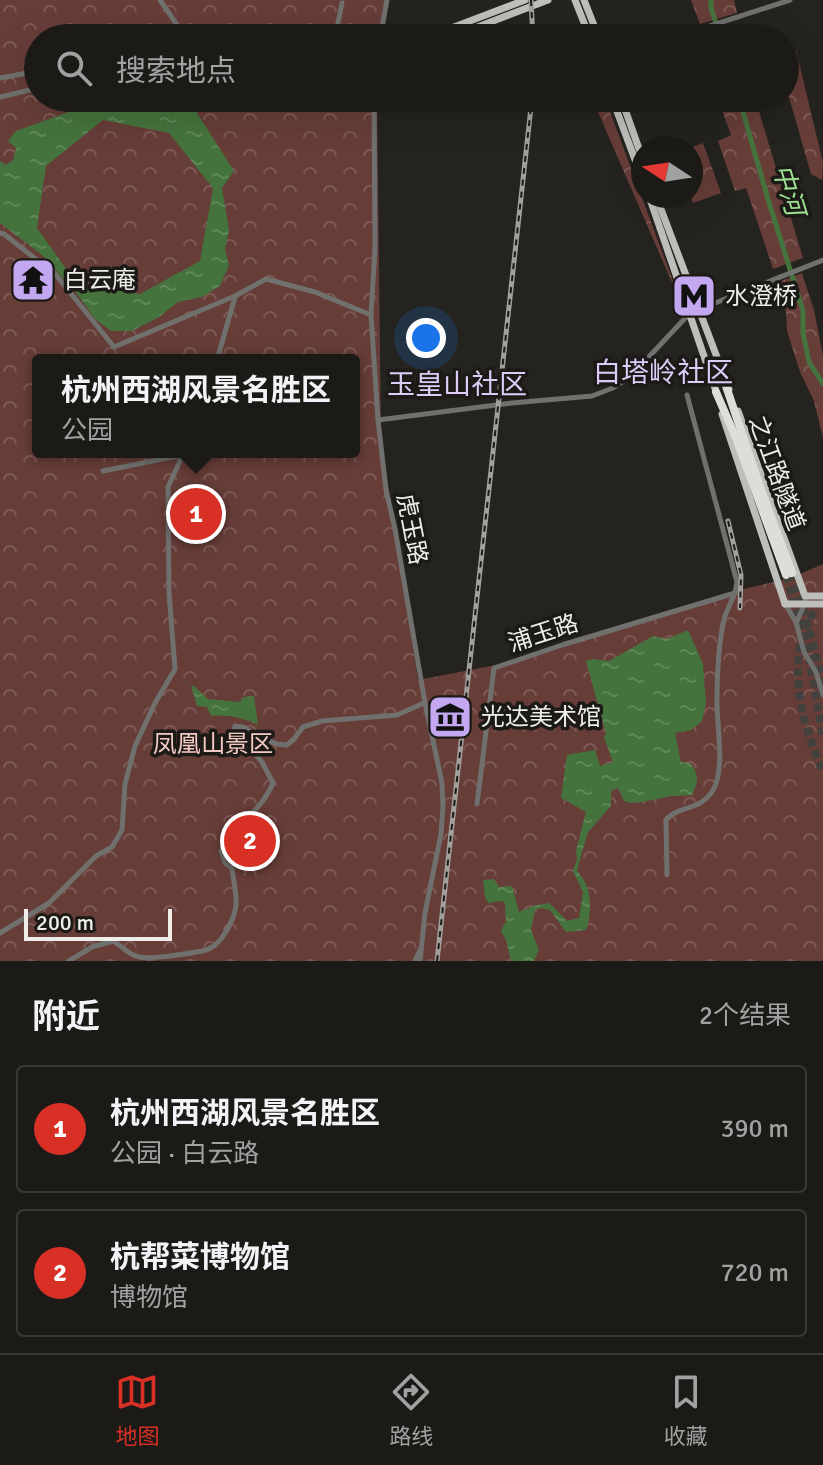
<!DOCTYPE html>
<html lang="zh">
<meta charset="utf-8">
<style>
:root{--surface:#1c1a17;--page:#252320;--text:#f1f3f6;--muted:#a0a1a1;--line:#3a3836;--accent:#d93025}
body{margin:0;font-family:Signika,"Noto Sans SC",sans-serif;background:var(--page);color:var(--text)}
.compass{position:absolute;left:631px;top:136px;width:72px;height:72px;border-radius:50%;background:var(--surface);box-shadow:0 8px 32px #0002;rotate:282deg}
.scale{position:absolute;left:24px;bottom:20px;width:148px;box-sizing:border-box;padding-left:8px;border:4px solid #eeedea;border-top:0;font-size:22px;line-height:28px;white-space:nowrap;color:#eeedea;-webkit-text-stroke:6px #1c1a16;paint-order:stroke}
.you{position:absolute;left:426px;top:338px;width:28px;height:28px;margin:-20px;border:6px solid #fff;border-radius:50%;background:#1a73e8;box-shadow:0 0 0 12px #1a73e833}
.badge{display:grid;place-items:center;width:52px;height:52px;border-radius:50%;background:var(--accent);color:#fff;font-size:26px;font-weight:700}
.pin{position:absolute;translate:-50% -50%;border:4px solid #fff;box-shadow:0 2px 8px #0006}
.popup{position:absolute;left:32px;top:354px;width:328px;height:104px;box-sizing:border-box;display:grid;place-content:center;border-radius:8px;background:var(--surface);filter:drop-shadow(0 2px 6px #0005);font-size:26px;white-space:nowrap;color:var(--muted)}
.popup b{font-size:30px;color:var(--text)}
.popup::after{content:'';position:absolute;left:50%;top:100%;margin-left:-16px;border:16px solid transparent;border-top-color:var(--surface)}
.list{margin:0;padding:0;list-style:none}
h2{display:flex;justify-content:space-between;align-items:center;height:104px;margin:0;padding:0 32px;font-size:34px}
h2 small{font-size:26px;font-weight:400;color:var(--muted)}
.list li{display:grid;grid-template-columns:52px 1fr auto;gap:24px;align-items:center;box-sizing:border-box;height:128px;margin:0 16px 16px;padding:0 16px;border:2px solid var(--line);border-radius:8px}
.list b{display:block;font-size:30px;white-space:nowrap}
.list p{margin:0;font-size:26px;white-space:nowrap;color:var(--muted)}
.list em{font-size:26px;font-style:normal;color:var(--muted)}
.icon{flex:none;width:44px;height:44px;fill:none;stroke:currentColor;stroke-width:2;stroke-linecap:round;stroke-linejoin:round}
.map{position:relative;flex:none;width:823px;height:961px;overflow:hidden}
.search{position:absolute;background:var(--surface);box-shadow:0 8px 32px #0002;left:24px;right:24px;top:24px;height:88px;display:flex;align-items:center;gap:20px;box-sizing:border-box;padding:0 28px;border-radius:44px;color:var(--muted);font-size:30px}
.sheet{height:392px;background:var(--surface)}
nav{display:flex;justify-content:space-around;align-items:center;box-sizing:border-box;height:112px;border-top:2px solid var(--line);background:var(--surface);font-size:22px;color:var(--muted)}
nav a{display:grid;justify-items:center;gap:4px}
nav .on{color:var(--accent)}
.map>svg:first-child{display:block}
</style>
<div class="map">
<svg width="823" height="961" viewBox="0 0 823 961">
<defs>
<pattern id="park-crowns" width="20" height="18" patternUnits="userSpaceOnUse" patternTransform="scale(2)"><rect width="20" height="18" fill="#673d38"/><path d="M2 6a3 3 0 1 1 6 0M12 15a3 3 0 1 1 6 0" fill="none" stroke="#7d5955"/></pattern>
<pattern id="water-ripples" width="26" height="14" patternUnits="userSpaceOnUse" patternTransform="scale(2)"><rect width="26" height="14" fill="#45733d"/><path d="M2 4q2-2 4 0t4 0M15 11q2-2 4 0t4 0" fill="none" stroke="#608759"/></pattern>
</defs>
<rect width="100%" height="100%" fill="#25231f"/>
<g fill="url(#park-crowns)" fill-rule="evenodd">
<path d="M0 0H388L381 38H38V98H377L381 439 418 680 511 662 731 592 791 578 823 564V961H0ZM38 360H354V452H38Z"/>
<path d="M691 0H734L737 13 700 24Z"/>
<path d="M796 50 823 163 822 180 811 174 785 83V52Z"/>
<path d="M592 98H605L683 308Z"/>
<path d="M722 98H755L803 258 773 269 746 188 735 191 718 141 731 135 718 99Z"/>
<path d="M703 143 721 193 693 203 691 196 690 148Z"/>
<path d="M802 273 814 310 823 356V438L814 401 800 372 787 331 786 312 776 283Z"/>
</g>
<g fill="url(#water-ripples)" fill-rule="evenodd">
<path d="M107 98H178L192 105 234 171 222 188 229 230 225 250 229 265 220 286 202 297 178 302 159 317 132 331H111L95 319 77 294 42 255 0 223V161L6 165 13 160 16 148 8 141 16 131ZM103 120 169 133 213 188 200 261 140 294 77 284 37 228 46 166Z"/>
<path d="M688 630 703 664 706 703 702 721 691 730 675 733 681 762 690 763C700 775 698 782 692 795L672 796 642 802 631 803 624 801 618 788 611 791V806L588 832 577 870C579 874 583 878 585 882 592 895 591 917 586 930L566 932 550 910 541 908 535 910 531 930 539 950 534 961H511L506 940 501 931 506 921 505 903 502 901 488 903 485 897 483 880 494 879 499 887 512 886 519 912 533 906 549 903 567 921 579 918 583 892 573 871 577 859 576 851 586 812 561 798 567 755 595 750 600 766 613 762 604 738 606 734 586 661 592 659 609 661 653 636 667 639Z"/>
<path d="M191 686H194L208 699 240 702 243 697 254 696 258 725C246 718 225 714 211 716L207 707 197 706Z"/>
</g>
<g fill="none" stroke-linecap="round" stroke-linejoin="round">
<g stroke="#45733d" stroke-width="5">
<path d="M711 0V8L721 38"/>
<path d="M739 98 768 199 803 311V333L809 362 823 384"/>
</g>
<g stroke="#43413d" stroke-width="8" stroke-dasharray="8 4" stroke-linecap="butt">
<path d="M792 573 813 643 823 686"/>
<path d="M786 575 807 647 823 735"/>
<path d="M820 601C813 613 804 628 801 641 791 685 806 733 823 772"/>
</g>
<g stroke="#70706e" stroke-width="5">
<path d="M160 0 186 38"/>
<path d="M335 38 342 3"/>
<path d="M380 38 387 0"/>
<path d="M673 38 790 0"/>
<path d="M0 78 38 71"/>
<path d="M0 97 38 88"/>
<path d="M374 98 375 248 371 315 378 420 386 490 395 529 425 703 442 783 443 806 441 834 425 913 420 961"/>
<path d="M0 233 4 234 56 275 114 347 235 296 266 279 315 292 371 315"/>
<path d="M217 360 235 297"/>
<path d="M378 420 512 403 592 396 613 388 630 377 690 313 823 260"/>
<path d="M103 471 182 455"/>
<path d="M785 604 796 622 804 652 816 672 823 695"/>
<path d="M797 621 805 603V596"/>
<path d="M477 804 494 668 562 645 735 593 737 582 687 395"/>
<path d="M667 875 666 820C680 804 700 812 713 790 726 768 716 723 717 697 717 675 719 636 725 616 728 608 732 600 735 593"/>
<path d="M0 933 49 903 96 856 112 847 122 830 125 784 135 746 155 703 175 669 169 593 168 487 184 452"/>
<path d="M69 961 92 947 113 941C122 946 129 955 139 957 149 959 160 957 170 956 182 954 195 953 206 950 222 945 234 920 236 905 237 893 233 880 232 868L225 863 221 851C235 826 262 810 273 783L262 762 246 743 236 737 234 732 235 726 243 727 258 736 277 744 287 745 294 739 303 727 322 721 397 715 424 703"/>
<path d="M415 961 421 948"/>
</g>
<g stroke="#bebfba" stroke-width="7">
<path d="M575 0 590 38"/>
<path d="M584 0 599 38"/>
<path d="M425 38 525 0"/>
<path d="M449 38 548 0"/>
<path d="M612 98 643 181"/>
<path d="M621 98 643 160"/>
<path d="M649 196 717 394"/>
<path d="M656 196 729 389"/>
<path d="M738 411 805 596H823"/>
<path d="M722 414 785 604"/>
<path d="M785 604H823"/>
</g>
<g stroke="#ddded8" stroke-width="8">
<path d="M726 386 759 484 792 573"/>
<path d="M716 392 736 438 786 575"/>
</g>
<g stroke="#a1a09d" stroke-width="5">
<g id="rail">
<path d="M531 0 533 38"/>
<path d="M728 521 741 575 740 608"/>
<path d="M437 961 532 98"/>
</g>
</g>
<use href="#rail" stroke="#1c1a16" stroke-width="2" stroke-dasharray="6" stroke-linecap="butt"/>
</g>
<defs>
<g id="temple-square" transform="scale(2.3)"><rect x="-9" y="-9" width="18" height="18" rx="4" fill="#c4a7f1" stroke="#1c1a16"/><path d="M0-6L5-2H3V0L6.5 2.5H4V6H1.5V3h-3V6H-4V2.5H-6.5L-3 0V-2H-5Z" fill="#111"/></g>
<g id="metro-square" transform="scale(2.3)"><rect x="-9" y="-9" width="18" height="18" rx="4" fill="#c4a7f1" stroke="#1c1a16"/><path d="M-5.5 5V-5H-3L0 0L3-5H5.5V5H3V-.5L0 4L-3-.5V5Z" fill="#111"/></g>
<g id="museum-square" transform="scale(2.3)"><rect x="-9" y="-9" width="18" height="18" rx="4" fill="#c4a7f1" stroke="#1c1a16"/><path d="M0-6L6-3V-2H-6V-3ZM-5-1h2V3h-2ZM-1-1h2V3h-2ZM3-1h2V3H3ZM-6 4H6V6H-6Z" fill="#111"/></g>
</defs>
<g fill-rule="evenodd">
<use href="#temple-square" x="33" y="280"/>
<use href="#metro-square" x="694" y="296"/>
<use href="#museum-square" x="450" y="717"/>
</g>
<g text-anchor="middle" dominant-baseline="central" stroke-width="7" stroke-linejoin="round" paint-order="stroke">
<g font-size="24" fill="#eeedea" stroke="#1c1a16" text-anchor="start">
<text x="64" y="280">白云庵</text>
<text x="725" y="296">水澄桥</text>
<text x="481" y="717">光达美术馆</text>
</g>
<g font-size="24" fill="#eeedea" stroke="#1c1a16">
<text transform="translate(777 473) rotate(70)">之江路隧道</text>
<text transform="translate(412 529) rotate(79)">虎玉路</text>
<text transform="translate(543 633) rotate(-18)">浦玉路</text>
</g>
<g font-size="24" fill="#f5c9c3" stroke="#1c1a16">
<text x="213" y="744">凤凰山景区</text>
</g>
<g font-size="26" font-style="italic" fill="#9ee192" stroke="#1c1a16">
<text transform="translate(788 190) rotate(73)">中河</text>
</g>
<g font-size="28" fill="#dcccf7" stroke="#1c1a16">
<text x="663" y="373">白塔岭社区</text>
<text x="457" y="385">玉皇山社区</text>
</g>
</g>
</svg>
<svg class="compass" viewBox="-18 -18 36 36"><path d="M0-13l5 13h-10z" fill="#e53935"/><path d="M0 13l5-13h-10z" fill="#a0a1a1"/></svg>
<div class="scale">200 m</div>
<div class="you"></div>
<div class="pin badge" style="left:196px;top:514px">1</div>
<div class="popup"><b>杭州西湖风景名胜区</b>公园</div>
<div class="pin badge" style="left:250px;top:841px">2</div>
<div class="search"><svg class="icon" aria-label="search" viewBox="0 0 24 24"><circle cx="10" cy="10" r="6"/><path d="M15 15l6 6"/></svg>搜索地点</div>
</div>
<section class="sheet">
<h2>附近<small>2个结果</small></h2>
<ul class="list">
<li><span class="badge">1</span><div><b>杭州西湖风景名胜区</b><p>公园 · 白云路</p></div><em>390 m</em></li>
<li><span class="badge">2</span><div><b>杭帮菜博物馆</b><p>博物馆</p></div><em>720 m</em></li>
</ul>
</section>
<nav>
<a class="on"><svg class="icon" aria-label="map" viewBox="0 0 24 24"><path d="M3 6l6-2 6 2 6-2v14l-6 2-6-2-6 2zM9 4v14M15 6v14"/></svg>地图</a>
<a><svg class="icon" aria-label="directions" viewBox="0 0 24 24"><path d="M12 3l9 9-9 9-9-9zM9 14v-3h6M13 9l2 2-2 2"/></svg>路线</a>
<a><svg class="icon" aria-label="saved" viewBox="0 0 24 24"><path d="M7 4h10v16l-5-4-5 4z"/></svg>收藏</a>
</nav>
